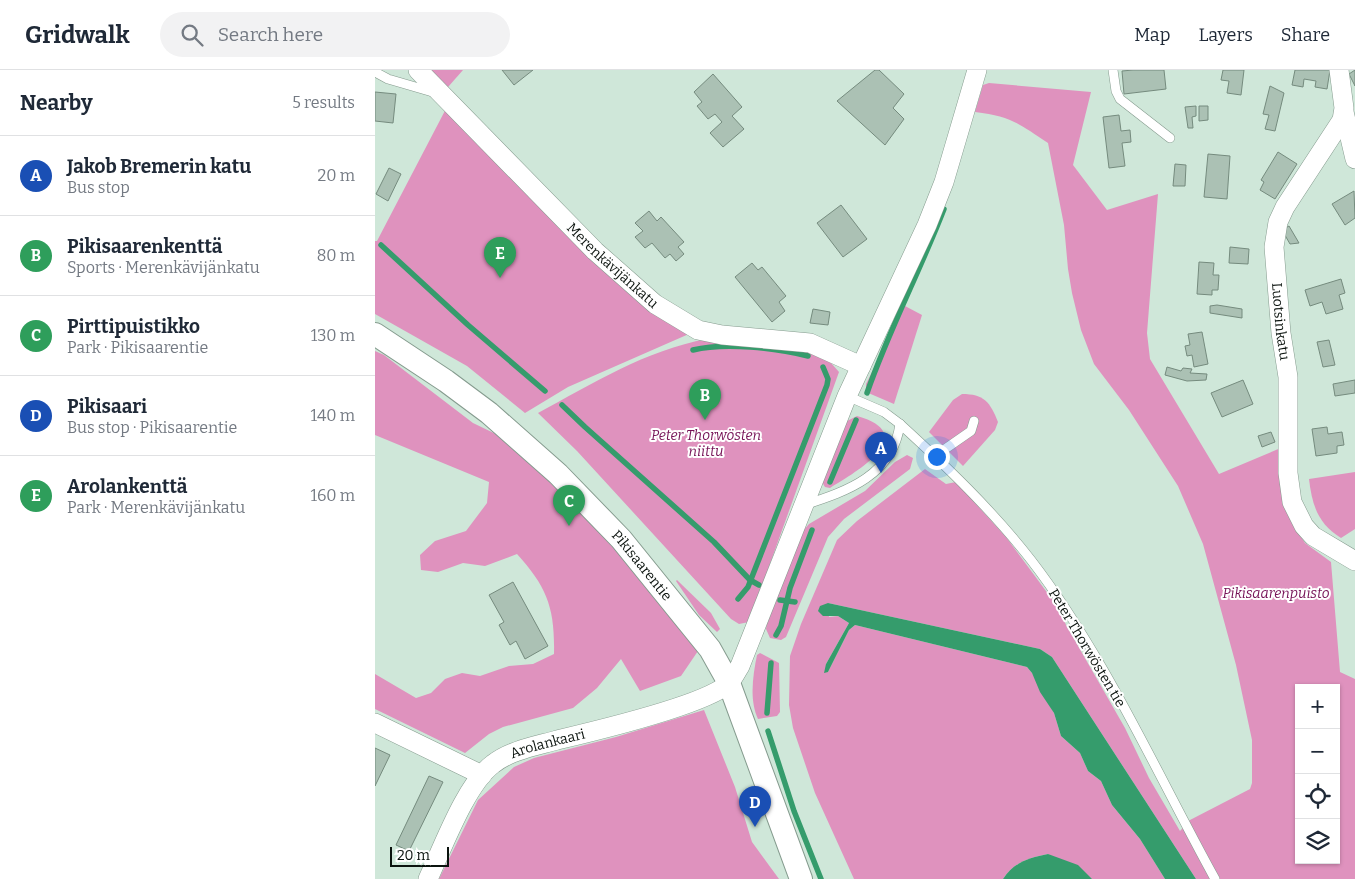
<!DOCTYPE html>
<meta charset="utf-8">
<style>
:root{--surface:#fff;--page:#f2f2f3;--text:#1f2937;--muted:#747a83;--line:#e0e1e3;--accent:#d93025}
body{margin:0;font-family:Bitter,serif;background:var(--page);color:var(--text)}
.controls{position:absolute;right:15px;bottom:15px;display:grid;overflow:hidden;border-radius:0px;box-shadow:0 1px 4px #0004}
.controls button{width:45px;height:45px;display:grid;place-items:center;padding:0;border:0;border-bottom:1px solid var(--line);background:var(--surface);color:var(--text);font:25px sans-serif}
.scale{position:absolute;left:15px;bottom:12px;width:59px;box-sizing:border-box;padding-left:5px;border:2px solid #0b130e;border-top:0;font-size:14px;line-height:18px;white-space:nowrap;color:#0b130e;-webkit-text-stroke:4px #fff;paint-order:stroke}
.you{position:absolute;left:561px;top:386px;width:18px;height:18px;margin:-12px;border:4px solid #fff;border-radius:50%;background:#1a73e8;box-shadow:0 0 0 8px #1a73e833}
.badge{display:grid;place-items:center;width:32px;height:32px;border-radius:50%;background:var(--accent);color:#fff;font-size:16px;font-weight:700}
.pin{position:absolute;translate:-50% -41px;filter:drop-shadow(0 1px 2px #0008)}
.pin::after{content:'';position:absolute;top:26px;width:18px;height:15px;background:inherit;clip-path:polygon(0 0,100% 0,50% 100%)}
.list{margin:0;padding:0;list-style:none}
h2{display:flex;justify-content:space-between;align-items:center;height:65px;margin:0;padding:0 20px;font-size:21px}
h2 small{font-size:16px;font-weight:400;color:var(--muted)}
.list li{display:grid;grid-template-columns:32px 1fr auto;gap:15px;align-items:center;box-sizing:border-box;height:80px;padding:0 20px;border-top:1px solid var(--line)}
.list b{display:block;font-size:19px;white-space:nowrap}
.list p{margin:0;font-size:16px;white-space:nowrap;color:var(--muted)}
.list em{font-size:16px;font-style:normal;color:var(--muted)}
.icon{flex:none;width:28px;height:28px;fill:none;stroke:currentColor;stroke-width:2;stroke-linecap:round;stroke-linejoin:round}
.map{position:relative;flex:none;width:980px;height:809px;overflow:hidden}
header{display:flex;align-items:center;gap:30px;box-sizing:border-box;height:70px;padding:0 25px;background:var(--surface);border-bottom:1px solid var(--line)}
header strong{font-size:24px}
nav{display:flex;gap:28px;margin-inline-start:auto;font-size:18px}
.search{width:350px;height:45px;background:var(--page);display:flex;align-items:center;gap:12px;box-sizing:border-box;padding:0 18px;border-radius:28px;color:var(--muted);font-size:19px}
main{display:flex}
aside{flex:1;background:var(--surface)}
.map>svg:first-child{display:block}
</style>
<header>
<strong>Gridwalk</strong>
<div class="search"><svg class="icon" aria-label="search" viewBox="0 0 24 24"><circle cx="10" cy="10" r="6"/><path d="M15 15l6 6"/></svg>Search here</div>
<nav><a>Map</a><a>Layers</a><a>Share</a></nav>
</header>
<main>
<aside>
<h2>Nearby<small>5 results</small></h2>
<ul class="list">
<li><span class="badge" style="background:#1a4fb4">A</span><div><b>Jakob Bremerin katu</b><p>Bus stop</p></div><em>20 m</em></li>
<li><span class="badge" style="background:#2e9e5b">B</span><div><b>Pikisaarenkenttä</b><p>Sports · Merenkävijänkatu</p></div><em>80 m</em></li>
<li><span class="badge" style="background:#2e9e5b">C</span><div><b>Pirttipuistikko</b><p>Park · Pikisaarentie</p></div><em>130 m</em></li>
<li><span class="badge" style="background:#1a4fb4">D</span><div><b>Pikisaari</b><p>Bus stop · Pikisaarentie</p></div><em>140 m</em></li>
<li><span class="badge" style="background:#2e9e5b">E</span><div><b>Arolankenttä</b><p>Park · Merenkävijänkatu</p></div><em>160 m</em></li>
</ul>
</aside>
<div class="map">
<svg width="980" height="809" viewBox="0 0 980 809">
<rect width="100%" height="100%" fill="#cfe7d9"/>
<g fill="#df92be" fill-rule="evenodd">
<path d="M43 0H88L66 25Z"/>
<path d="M614 13 716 22 698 95 732 140 783 124 772 263 775 289 844 404 908 377 921 459 930 473 956 492 965 602 980 609V809H821L677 587 665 579 453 533 454 547 463 546 474 553 451 594 453 602 474 560 480 555 652 597 657 603 679 643 686 666 705 683 713 701 726 711 737 735 765 769 790 809H717L673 784C654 788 639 792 628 809H479L440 723 418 658 414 635 415 586 426 554 462 470 482 451 550 399 571 414 581 412 631 467 685 540 691 555 750 658 774 708 805 761 815 750 875 719 877 713V670L861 595 828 474 803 416 754 340 719 294 706 260 697 223 693 199 689 155 673 73C644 54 636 46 600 42L608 15ZM924 618H961V790H924Z"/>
<path d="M74 33 220 181 323 260 193 317 150 343 92 296 0 244V171H2Z"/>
<path d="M530 236 547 245 519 334 491 322V314Z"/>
<path d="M332 269 448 284 464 302 374 552 364 554 356 549 202 381 163 343C217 314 271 280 332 269Z"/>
<path d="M0 281 9 285 98 353 127 367 160 394 241 479 323 581 306 606 265 621 246 589 222 618 198 638 128 657 114 664 90 683 0 639V604L41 628 56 623 70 609 87 603 105 606 134 596 158 594 179 584C180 538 172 517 142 484L110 496 88 493 63 502 46 500 45 485 60 471 91 461 112 433 114 412 0 365Z"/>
<path d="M587 324C609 324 615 332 623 352L620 360 588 396 554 362 578 330Z"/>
<path d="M482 346C546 364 483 401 455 418L450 417 447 412 472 351Z"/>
<path d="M532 385 538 388 535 399 469 449 453 467 411 567 406 570 395 568 391 559 392 552 427 462 434 454 490 421 520 392Z"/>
<path d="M980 402V459L966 468C943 454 937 435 934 409Z"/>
<path d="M302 510 336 543 345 559 342 562 324 545 301 511Z"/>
<path d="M385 583 404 593 405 642 402 646 383 649C374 630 378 605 382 585Z"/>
<path d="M329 640 360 717 377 772 404 809H64L103 730 139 697 159 688 241 667Z"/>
</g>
<g fill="#359c6c">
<path d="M453 533 665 579 677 587 821 809H790L765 769 737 735 726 711 713 701 705 683 686 666 679 643 665 622 657 603 652 597 480 555 474 560 453 602 449 603 451 594 474 553 463 546H448L443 541 445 536Z"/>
<path d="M673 784 703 795 717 809H628C639 792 654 788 673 784Z"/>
</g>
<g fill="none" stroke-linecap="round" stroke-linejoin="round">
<g stroke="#359c6c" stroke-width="5.5">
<path d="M6 175 93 255 170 321"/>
<path d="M318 280C350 272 401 278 433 286"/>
<path d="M492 323C514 260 545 201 569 139"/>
<path d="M187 335 210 357 339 472 375 510 384 515"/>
<path d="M455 412 481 350"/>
<path d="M363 529 373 517 452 315 453 309 448 297"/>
<path d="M405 530 420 532"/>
<path d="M401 565 406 556 415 518 437 460"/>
<path d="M392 643 396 593"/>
<path d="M393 661 419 741 446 809"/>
</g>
</g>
<g fill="#abc1b4" stroke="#758b7e">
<path d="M127 0H158L139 15Z"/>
<path d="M500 0H504L529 24 518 38 529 49 510 75 462 31Z"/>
<path d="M758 0H789L791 19 749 24 747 1Z"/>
<path d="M848 0H869L866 25 852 23 854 11 846 10Z"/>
<path d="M920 0H955L952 19 940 17 941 11 929 9 928 17 917 15Z"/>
<path d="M980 0V16L974 4Z"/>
<path d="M338 4 367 37 357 46 369 59 348 77 335 63 347 52 340 44 333 49 322 36 327 32 319 22Z"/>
<path d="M895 16 909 23 900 61 890 59 894 45 888 44Z"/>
<path d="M0 22 21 24 18 53 0 51Z"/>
<path d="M821 36V46L817 47 818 58H813L810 37Z"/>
<path d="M824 36H833V50L824 51Z"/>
<path d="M744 45 746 61 755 60 756 72 747 73 750 96 734 98 728 47Z"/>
<path d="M903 82 922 94 900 129 885 120 889 112 886 110Z"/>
<path d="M833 84 855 86 852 129 829 127Z"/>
<path d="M800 94 811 95 810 116H798Z"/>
<path d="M14 98 26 104 13 131 1 124Z"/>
<path d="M979 121 980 148 970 155 957 134Z"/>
<path d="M466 135 492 169 468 187 442 153Z"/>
<path d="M274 141 282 151 286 147 309 172 303 177 309 184 301 191 295 184 290 188 277 173 270 178 260 167 268 161 260 153Z"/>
<path d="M914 156 924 173 915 174 907 160Z"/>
<path d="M855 177 874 179 873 194 854 193Z"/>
<path d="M824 192 839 193 838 205H844L843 220H837V225L822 224Z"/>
<path d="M377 193 383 200 387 197 411 226 404 232 410 241 397 252 360 207Z"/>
<path d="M966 209 970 223 964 225 968 239 951 244 947 232 935 236 930 220Z"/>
<path d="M842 235 867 239V248L835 243V236Z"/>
<path d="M438 239 455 242 453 255 435 253Z"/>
<path d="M827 262 833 294 819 297 817 285 812 286 810 276 815 275 813 264Z"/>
<path d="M954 270 960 295 948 297 942 272Z"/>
<path d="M792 297 806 301 808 298 817 299 815 303 832 304 831 310 812 311 790 305Z"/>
<path d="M868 310 878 334 847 347 836 323Z"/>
<path d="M980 310V323L960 326 958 314Z"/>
<path d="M952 357 953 364 967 362 969 375 962 376V383L941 386 937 359Z"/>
<path d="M896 362 900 372 887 377 883 366Z"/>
<path d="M138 512 173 576 150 589 141 571 135 575 124 555 129 552 114 525Z"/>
<path d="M0 678 15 685 0 716Z"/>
<path d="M54 706 68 712 34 781 21 775Z"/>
</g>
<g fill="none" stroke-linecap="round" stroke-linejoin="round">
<g stroke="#859b8e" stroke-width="10">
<g id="service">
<path d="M738 0 741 21 745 29 795 68"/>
<path d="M0 2 13 9 61 23"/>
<path d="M472 326 509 342 525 354C572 397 617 440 656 490 730 586 782 704 840 809"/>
<path d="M560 386 596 361 599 351"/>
<path d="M429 435C473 421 518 405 525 354"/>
</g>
</g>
<g stroke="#859b8e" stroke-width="20">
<g id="minor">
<path id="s1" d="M43 0 220 181 280 234 323 260 347 265 435 273 486 296"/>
<path id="s2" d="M964 0 969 38 967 50 910 137 903 152 899 177 906 263 913 307V403L917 432 929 456 938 466 980 491"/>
<path d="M969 42 980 89"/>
<path d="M0 653 107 705"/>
<path id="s3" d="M53 809C68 777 91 714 118 694 136 680 161 676 182 670 216 662 335 634 355 612 359 607 362 601 365 596L472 326 552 155 569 112 602 0"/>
</g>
</g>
<g stroke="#859b8e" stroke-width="24">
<g id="tertiary">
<path id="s4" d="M0 264 71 311 114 343 183 404 246 469 335 579 354 613 426 809"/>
</g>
</g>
<use href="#service" stroke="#fff" stroke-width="9"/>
<use href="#minor" stroke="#fff" stroke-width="19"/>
<use href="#tertiary" stroke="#fff" stroke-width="22"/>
</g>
<g text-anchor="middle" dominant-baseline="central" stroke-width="4" stroke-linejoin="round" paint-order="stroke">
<g font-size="14" fill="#0b130e" stroke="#fff">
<text stroke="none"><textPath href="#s1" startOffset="276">Merenkävijänkatu</textPath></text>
<text stroke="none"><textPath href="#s2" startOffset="271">Luotsinkatu</textPath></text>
<text stroke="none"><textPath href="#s4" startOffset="355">Pikisaarentie</textPath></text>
<text transform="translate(712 578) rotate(59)">Peter Thorwösten tie</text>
<text stroke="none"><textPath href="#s3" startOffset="192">Arolankaari</textPath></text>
</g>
<g font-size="14" font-style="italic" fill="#761257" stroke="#fff">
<text x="331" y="365">Peter Thorwösten<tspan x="331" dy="16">niittu</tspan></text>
<text x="901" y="523">Pikisaarenpuisto</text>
</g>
</g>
</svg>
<div class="controls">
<button>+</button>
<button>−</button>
<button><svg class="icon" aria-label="locate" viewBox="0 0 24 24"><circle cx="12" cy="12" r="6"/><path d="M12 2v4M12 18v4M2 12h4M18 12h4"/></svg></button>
<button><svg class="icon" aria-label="layers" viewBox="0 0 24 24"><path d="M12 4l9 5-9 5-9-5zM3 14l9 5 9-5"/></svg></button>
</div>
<div class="scale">20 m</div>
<div class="you"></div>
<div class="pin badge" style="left:506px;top:403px;background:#1a4fb4">A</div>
<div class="pin badge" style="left:330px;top:350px;background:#2e9e5b">B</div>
<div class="pin badge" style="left:194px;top:456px;background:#2e9e5b">C</div>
<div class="pin badge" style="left:380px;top:757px;background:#1a4fb4">D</div>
<div class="pin badge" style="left:125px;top:208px;background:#2e9e5b">E</div>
</div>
</main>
